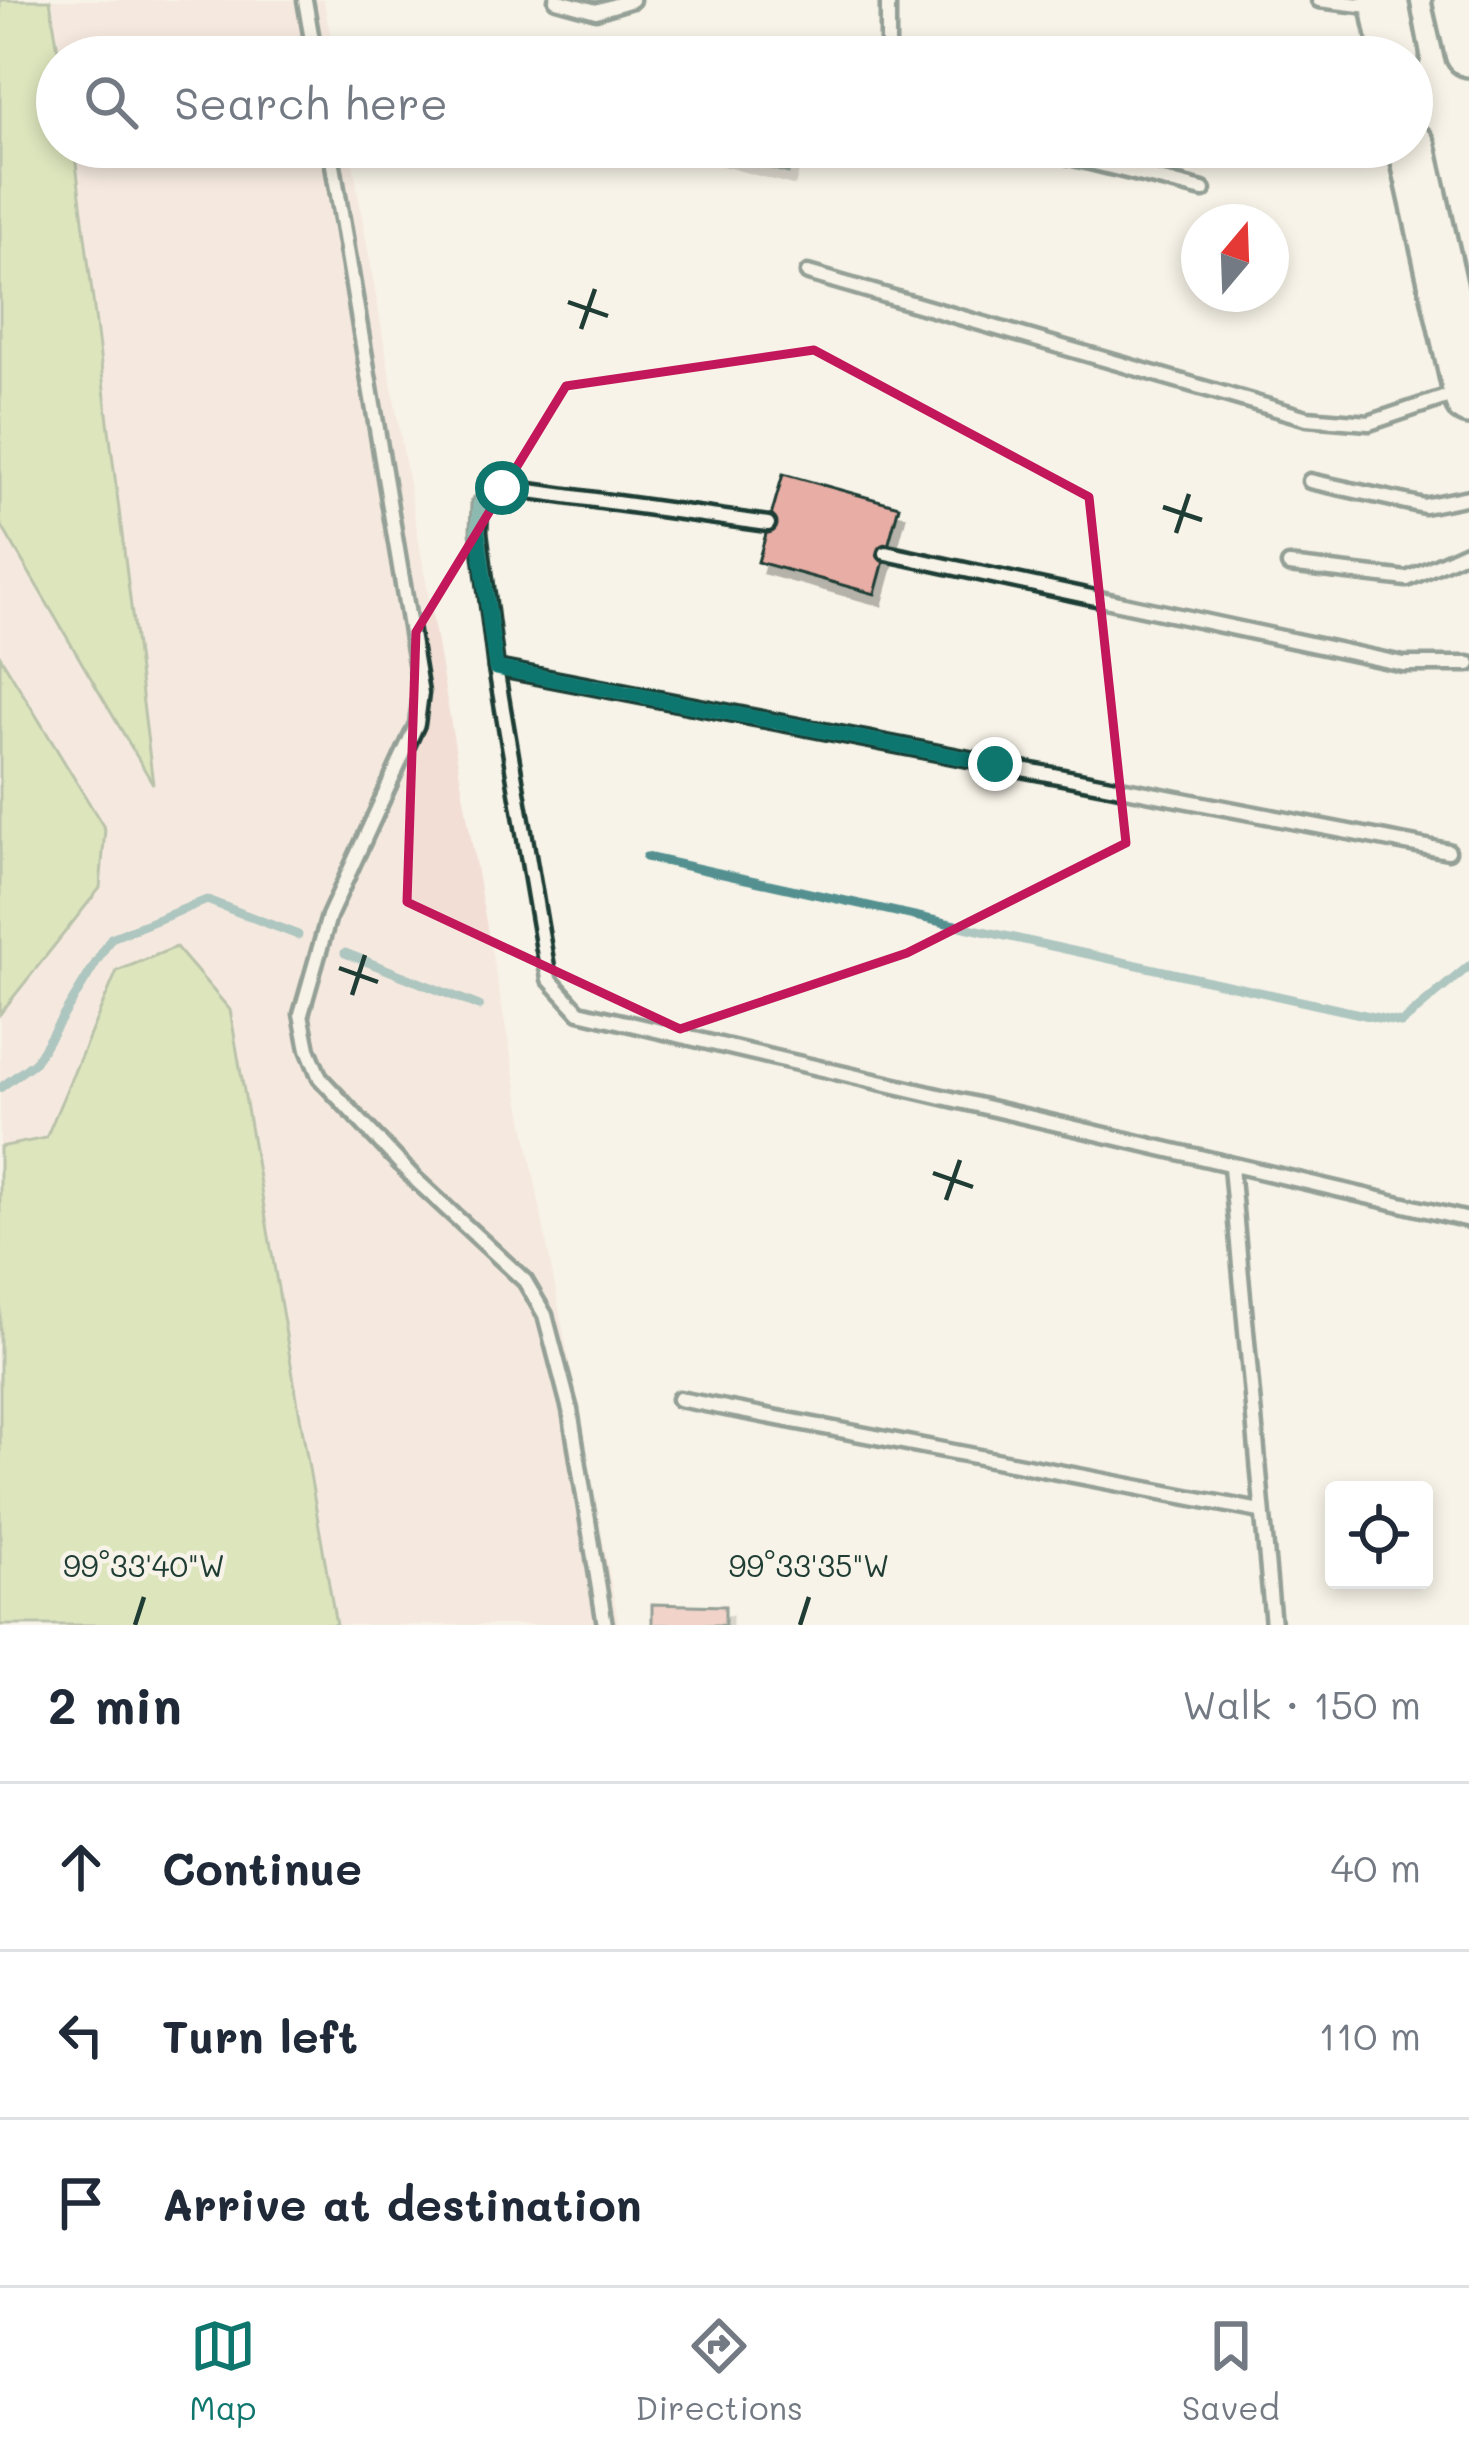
<!DOCTYPE html>
<meta charset="utf-8">
<style>
:root{--surface:#fff;--page:#f6f6f7;--text:#1f2937;--muted:#747a83;--line:#e0e1e3;--accent:#0f766e}
body{margin:0;font-family:Mali,sans-serif;background:var(--page);color:var(--text)}
.controls{position:absolute;right:36px;bottom:36px;display:grid;overflow:hidden;border-radius:12px;box-shadow:0 6px 18px #0003}
.controls button{width:108px;height:108px;display:grid;place-items:center;padding:0;border:0;border-bottom:3px solid var(--line);background:var(--surface);color:var(--text);font:60px sans-serif}
.compass{position:absolute;left:1181px;top:204px;width:108px;height:108px;border-radius:50%;background:var(--surface);box-shadow:0 6px 18px #0003;rotate:19deg}
.stop{position:absolute;width:36px;height:36px;margin:-27px;border:9px solid #0f766e;border-radius:50%;background:#fff}
.stop.end{background:#0f766e;border-color:#fff;box-shadow:0 3px 12px #0008}
.list{margin:0;padding:0;list-style:none}
h2{display:flex;justify-content:space-between;align-items:center;height:156px;margin:0;padding:0 48px;font-size:51px}
h2 small{font-size:39px;font-weight:400;color:var(--muted)}
.list li{display:grid;grid-template-columns:78px 1fr auto;gap:36px;align-items:center;box-sizing:border-box;height:168px;padding:0 48px;border-top:3px solid var(--line)}
.list b{display:block;font-size:45px;white-space:nowrap}
.list em{font-size:39px;font-style:normal;color:var(--muted)}
.icon{flex:none;width:66px;height:66px;fill:none;stroke:currentColor;stroke-width:2;stroke-linecap:round;stroke-linejoin:round}
.map{position:relative;flex:none;width:1469px;height:1625px;overflow:hidden}
.search{position:absolute;background:var(--surface);box-shadow:0 6px 18px #0003;left:36px;right:36px;top:36px;height:132px;display:flex;align-items:center;gap:30px;box-sizing:border-box;padding:0 42px;border-radius:66px;color:var(--muted);font-size:45px}
.sheet{height:660px;background:var(--surface)}
nav{display:flex;justify-content:space-around;align-items:center;box-sizing:border-box;height:168px;border-top:3px solid var(--line);background:var(--surface);font-size:33px;color:var(--muted)}
nav a{display:grid;justify-items:center;gap:6px}
nav .on{color:var(--accent)}
.map>svg:first-child{display:block}
</style>
<div class="map">
<svg width="1469" height="1625" viewBox="0 0 1469 1625">
<defs>
<filter id="shadow"><feDropShadow dx="6" dy="11" stdDeviation="0" flood-color="#0004"/></filter>
</defs>
<rect width="100%" height="100%" fill="#f7f3e8"/>
<filter id="ink" filterUnits="userSpaceOnUse"><feTurbulence type="fractalNoise" baseFrequency=".00833" numOctaves="2"/><feDisplacementMap in="SourceGraphic" scale="24" xChannelSelector="R" yChannelSelector="G"/><feConvolveMatrix kernelMatrix="1 2 1 2 8 2 1 2 1" color-interpolation-filters="sRGB"/></filter>
<g filter="url(#ink)">
<path fill="#f2ded4" d="M0 0H324L334 57H57V147H350L482 901 619 1625H0Z"/>
<g fill="#bdd58b" stroke="#6e8960" stroke-width="3">
<path d="M0 0H50L59 57 57 147H74L153 784 0 523Z"/>
<path d="M0 656 105 829 100 888 0 1014Z"/>
<path d="M176 947 230 1010 336 1625H0V1147L46 1138 117 971Z"/>
</g>
<g fill="none" stroke-linecap="round" stroke-linejoin="round">
<g stroke="#549090" stroke-width="9">
<path d="M646 857 1401 1023 1469 966"/>
<path d="M345 953 479 1006"/>
<path d="M0 1088 35 1062 111 938 207 900 298 935"/>
</g>
</g>
<g fill="#e8ada5" stroke="#1f3d34" stroke-width="3" filter="url(#shadow)">
<path d="M693 147H795L788 173Z"/>
<path d="M783 474 899 506 875 594 758 562Z"/>
<path d="M652 1604 725 1606V1625H652Z"/>
</g>
<g fill="none" stroke-linecap="round" stroke-linejoin="round">
<g stroke="#1f3d34" stroke-width="21">
<g id="lane">
<path d="M305 0 315 57"/>
<path d="M556 0 596 11 632 0"/>
<path d="M1319 0 1377 7"/>
<path d="M888 57V0"/>
<path d="M330 147 421 693 417 724 329 916 301 1014 308 1049 320 1078 416 1180 525 1281 545 1315 570 1410 605 1625"/>
<path d="M1030 147 1203 190"/>
<path d="M808 273 1307 418 1369 423 1458 393"/>
<path d="M1310 481 1424 506 1469 497"/>
<path d="M768 524 501 487 480 504 479 532 496 668 549 979 579 1012 1469 1220"/>
<path d="M886 553 1403 664H1469"/>
<path d="M1289 565 1407 579 1469 551"/>
<path d="M496 668 1448 851"/>
<path d="M1231 1167 1273 1625"/>
<path d="M679 1399 1260 1511"/>
</g>
</g>
<g stroke="#1f3d34" stroke-width="54">
<g id="highway">
<path d="M1384 0 1395 57"/>
<path d="M1457 0 1469 53"/>
<path d="M1412 147 1469 401"/>
</g>
</g>
<use href="#lane" stroke="#f7f3e8" stroke-width="12"/>
<use href="#highway" stroke="#f7f3e8" stroke-width="45"/>
</g>
</g>
<g fill="none" stroke-linecap="round" stroke-linejoin="round" filter="url(#ink)">
<path stroke="#0f766e" stroke-width="15" d="M502 488 480 504 478 532 496 668 995 764"/>
</g>
<path d="M0 0H1469V1625H0ZM814 350 1089 497 1126 843 907 953 680 1029 407 902 416 632 566 386Z" fill="#f7f3e8" fill-opacity=".55" fill-rule="evenodd"/>
<path fill="none" stroke="#c2185b" stroke-width="9" stroke-linejoin="round" d="M814 350 1089 497 1126 843 907 953 680 1029 407 902 416 632 566 386Z"/>
<path fill="none" stroke="#1f3d34" stroke-width="4.5" d="M568 302 608 316M581 329 595 289M1163 507 1202 520M1176 533 1189 494M339 968 378 982M352 995 365 955M933 1173 973 1187M946 1200 960 1160M135 1625 144 1597M800 1625 809 1597"/>
<g font-size="30" text-anchor="middle" fill="#1f3d34" stroke="#f7f3e8" stroke-width="9" stroke-linejoin="round" paint-order="stroke">
<text x="144" y="1577">99°33'40"W</text>
<text x="809" y="1577">99°33'35"W</text>
</g>
</svg>
<div class="controls">
<button><svg class="icon" aria-label="locate" viewBox="0 0 24 24"><circle cx="12" cy="12" r="6"/><path d="M12 2v4M12 18v4M2 12h4M18 12h4"/></svg></button>
</div>
<svg class="compass" viewBox="-18 -18 36 36"><path d="M0-13l5 13h-10z" fill="#e53935"/><path d="M0 13l5-13h-10z" fill="#747a83"/></svg>
<div class="stop" style="left:502px;top:488px"></div>
<div class="stop end" style="left:995px;top:764px"></div>
<div class="search"><svg class="icon" aria-label="search" viewBox="0 0 24 24"><circle cx="10" cy="10" r="6"/><path d="M15 15l6 6"/></svg>Search here</div>
</div>
<section class="sheet">
<h2>2 min<small>Walk · 150 m</small></h2>
<ul class="list">
<li><svg class="icon" aria-label="ahead" viewBox="0 0 24 24"><path d="M12 20V5M6 11l6-6 6 6"/></svg><div><b>Continue</b></div><em>40 m</em></li>
<li><svg class="icon" aria-label="left" viewBox="0 0 24 24"><path d="M17 20v-9H6M10 6l-5 5 5 5"/></svg><div><b>Turn left</b></div><em>110 m</em></li>
<li><svg class="icon" aria-label="arrive" viewBox="0 0 24 24"><path d="M6 21V4h12l-3 4 3 4H6"/></svg><div><b>Arrive at destination</b></div></li>
</ul>
</section>
<nav>
<a class="on"><svg class="icon" aria-label="map" viewBox="0 0 24 24"><path d="M3 6l6-2 6 2 6-2v14l-6 2-6-2-6 2zM9 4v14M15 6v14"/></svg>Map</a>
<a><svg class="icon" aria-label="directions" viewBox="0 0 24 24"><path d="M12 3l9 9-9 9-9-9zM9 14v-3h6M13 9l2 2-2 2"/></svg>Directions</a>
<a><svg class="icon" aria-label="saved" viewBox="0 0 24 24"><path d="M7 4h10v16l-5-4-5 4z"/></svg>Saved</a>
</nav>
